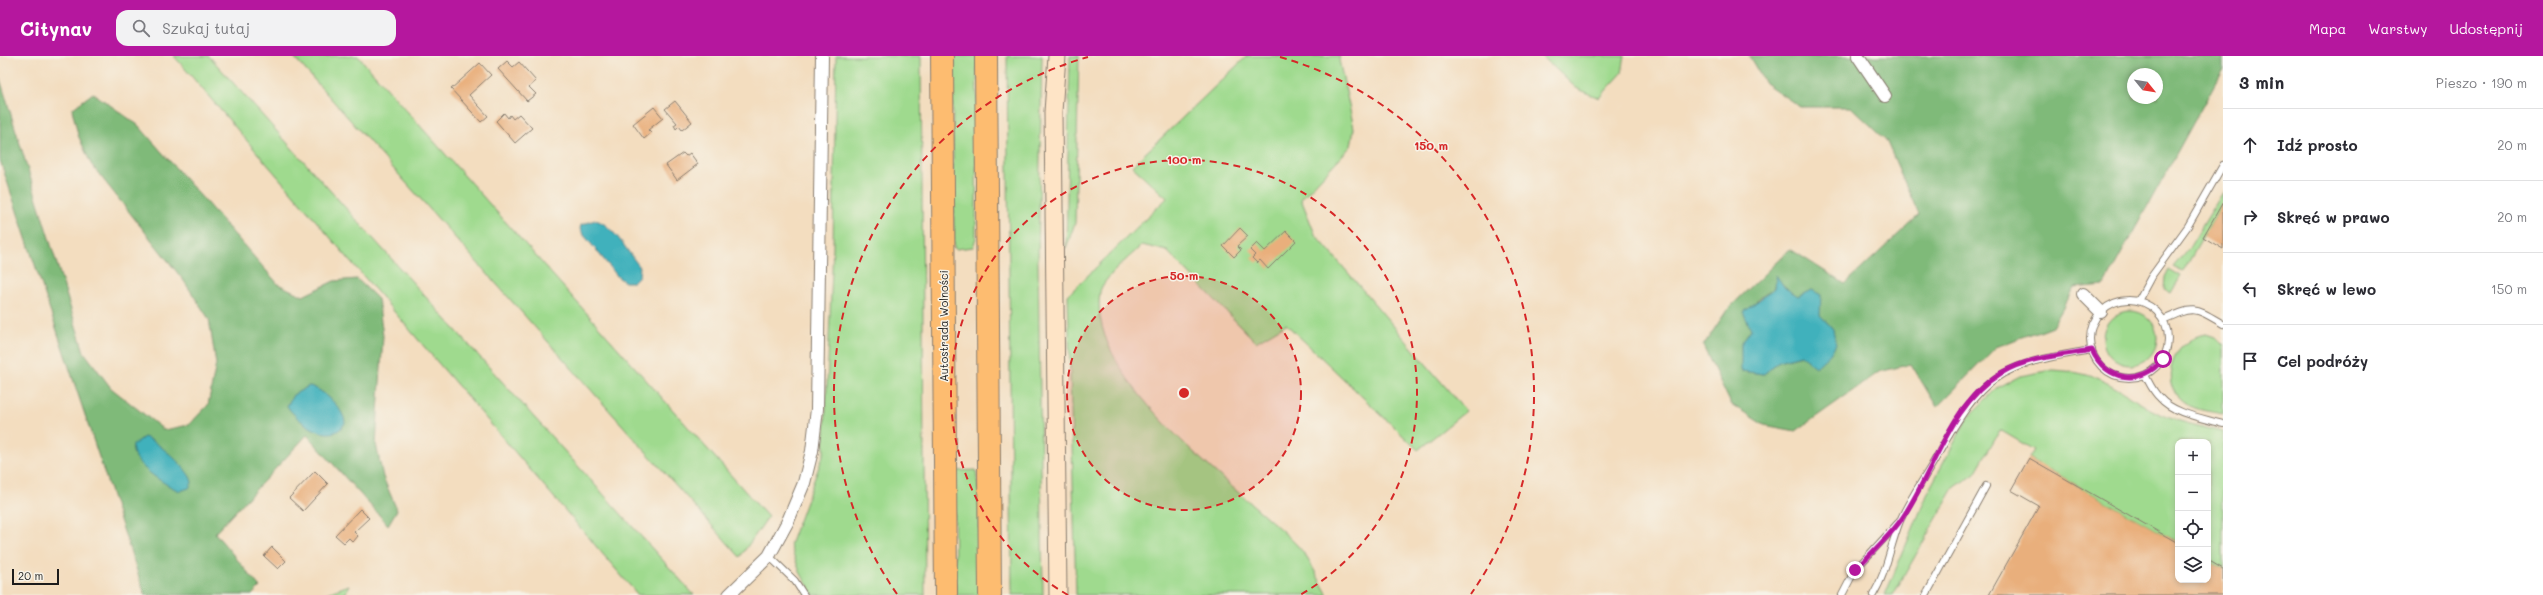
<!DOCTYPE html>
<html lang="pl">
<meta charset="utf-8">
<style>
:root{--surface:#fff;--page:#f2f2f3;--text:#2b2b33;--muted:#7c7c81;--line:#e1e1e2;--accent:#b5179e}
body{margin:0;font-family:Mali,sans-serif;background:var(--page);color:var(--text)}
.controls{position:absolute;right:12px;bottom:12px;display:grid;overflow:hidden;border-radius:8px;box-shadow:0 2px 6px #0003}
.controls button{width:36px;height:36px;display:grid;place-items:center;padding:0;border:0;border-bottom:1px solid var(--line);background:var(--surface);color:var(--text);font:20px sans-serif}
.compass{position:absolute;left:2127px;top:12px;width:36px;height:36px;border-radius:50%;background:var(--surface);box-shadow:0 2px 6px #0003;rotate:120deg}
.scale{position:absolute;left:12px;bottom:10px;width:47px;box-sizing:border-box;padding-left:4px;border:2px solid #1c1c1c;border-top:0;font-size:11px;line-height:14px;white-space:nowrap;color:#1c1c1c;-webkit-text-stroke:3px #f7f3e8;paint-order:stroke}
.stop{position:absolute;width:12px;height:12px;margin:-9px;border:3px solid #b5179e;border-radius:50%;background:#fff}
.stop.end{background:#b5179e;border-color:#fff;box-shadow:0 1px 4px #0008}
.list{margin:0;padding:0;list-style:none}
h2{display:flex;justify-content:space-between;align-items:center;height:52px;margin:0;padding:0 16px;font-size:17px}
h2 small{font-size:13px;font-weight:400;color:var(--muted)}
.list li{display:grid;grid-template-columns:26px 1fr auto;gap:12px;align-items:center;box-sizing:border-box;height:72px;padding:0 16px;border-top:1px solid var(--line)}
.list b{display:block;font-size:15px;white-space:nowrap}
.list em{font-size:13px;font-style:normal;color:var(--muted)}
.icon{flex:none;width:22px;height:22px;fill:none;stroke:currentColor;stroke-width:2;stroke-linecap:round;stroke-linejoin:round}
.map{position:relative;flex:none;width:2223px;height:539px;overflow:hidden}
header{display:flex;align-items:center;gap:24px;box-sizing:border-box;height:56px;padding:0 20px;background:var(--accent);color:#fff}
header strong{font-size:19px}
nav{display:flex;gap:22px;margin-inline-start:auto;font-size:14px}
.search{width:280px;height:36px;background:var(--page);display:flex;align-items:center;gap:10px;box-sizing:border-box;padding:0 14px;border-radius:12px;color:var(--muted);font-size:15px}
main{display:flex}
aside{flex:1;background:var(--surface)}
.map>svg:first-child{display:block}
</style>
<header>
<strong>Citynav</strong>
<div class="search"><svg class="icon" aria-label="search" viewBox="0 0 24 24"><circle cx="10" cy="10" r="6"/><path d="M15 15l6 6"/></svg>Szukaj tutaj</div>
<nav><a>Mapa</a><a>Warstwy</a><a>Udostępnij</a></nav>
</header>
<main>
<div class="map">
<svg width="2223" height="539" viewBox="0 0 2223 539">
<rect width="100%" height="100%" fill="#f7f3e8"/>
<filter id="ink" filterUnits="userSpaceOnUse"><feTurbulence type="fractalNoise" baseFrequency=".025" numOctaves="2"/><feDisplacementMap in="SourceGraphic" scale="8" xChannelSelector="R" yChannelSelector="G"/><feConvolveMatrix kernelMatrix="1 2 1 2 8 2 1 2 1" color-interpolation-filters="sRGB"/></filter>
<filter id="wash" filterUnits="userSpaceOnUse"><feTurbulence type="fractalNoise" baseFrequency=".012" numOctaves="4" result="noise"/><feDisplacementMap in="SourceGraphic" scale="16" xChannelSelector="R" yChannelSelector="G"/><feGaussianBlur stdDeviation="0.9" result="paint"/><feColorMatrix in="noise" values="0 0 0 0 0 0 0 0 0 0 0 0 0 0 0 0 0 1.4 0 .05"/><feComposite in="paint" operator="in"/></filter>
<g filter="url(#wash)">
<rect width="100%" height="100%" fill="#f3ddbf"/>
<g fill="#9fda8e" stroke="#5e7b55">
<path d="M174 0H209L694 539H638Z"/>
<path d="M293 0H358L768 461 740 501Z"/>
<path d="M836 0H921L925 539H813L800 516 790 489 824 397 833 192Z"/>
<path d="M952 0H977L976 182 973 191 956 193 954 192Z"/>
<path d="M1007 0H1042L1038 206 1043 539H1012Z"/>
<path d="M1070 0H1079L1075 167 1066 192Z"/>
<path d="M1247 0H1340L1339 4 1354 72 1351 90 1301 143 1315 178 1466 355 1418 394 1286 268 1256 286 1167 195 1142 189C1132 199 1102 223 1100 236 1086 326 1239 431 1296 488 1309 501 1318 523 1328 539H1076L1068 239 1167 142 1132 110Z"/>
<path d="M1542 0H1625L1622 17 1599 42 1576 32Z"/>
<path d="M2223 136V146L2183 216 2173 211 2189 192Z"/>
<path d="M2169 213 2181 220 2171 237 2164 234 2165 221Z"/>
<circle cx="2130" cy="282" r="27"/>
<path d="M2206 278 2215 281 2223 289V358C2208 355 2190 354 2179 342 2158 320 2178 281 2206 278Z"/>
<path d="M2053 314C2102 317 2111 330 2150 353 2172 365 2199 370 2223 376V513L2208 504V386H2178V487L2029 402 2034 394 2000 374 1975 417 1954 432 1893 539H1885L1930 432 1968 361 1997 332 2020 320Z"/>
<path d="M976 414 979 440 981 539H955L954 415Z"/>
<path d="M349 529 345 539H322Z"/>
</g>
<g fill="#7fba79" stroke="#4e6b4a" fill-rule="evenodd">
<path d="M1749 0H2223V13L2104 229 2074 232 2052 270 1996 291 1937 351 1911 308 1879 316 1796 375 1764 369 1731 348 1703 290 1727 254 1790 193 1845 228 1919 159 1886 84 1851 51H1800L1765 27ZM2133 18H2157V42H2133ZM1776 220 1785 232 1798 241 1812 234 1820 259 1833 273 1802 299 1779 305 1764 318 1742 315 1741 288 1751 273 1758 243 1775 232Z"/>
<path d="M0 23 84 296 111 332 164 374 189 369 208 349 216 308 209 263 184 225 91 108 78 79 72 53 93 37 138 69 278 228 303 240 334 225 357 223 378 243 383 280 376 388 383 421 397 454 388 469 307 379 215 477 260 531 252 539H145L0 104Z"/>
</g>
<g fill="#41b1bc" stroke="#2e666c">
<path d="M595 164C613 168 628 197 640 211L639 220 633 226H625L618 221 583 178 580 173 581 169Z"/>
<path d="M1776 219 1785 232 1798 240 1812 234 1821 239 1820 259 1833 273 1836 288 1830 298 1816 311 1801 299 1779 305 1764 318 1741 315V288L1751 273 1743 256 1775 232Z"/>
<path d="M309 330C322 332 345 354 345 367 331 392 297 365 287 350L293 339Z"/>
<path d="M144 381C156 384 192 415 192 427L189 432 180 435C166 430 128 406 133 389Z"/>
</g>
<g id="blocks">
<g fill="#e9af7c">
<path d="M507 5 513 11 519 6 536 25 529 31 536 38 527 45 498 13Z"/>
<path d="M480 7 491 19 469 39 488 60 481 66 451 33Z"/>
<path d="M675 45 692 66 682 74 679 70 676 73 674 69 677 67 665 53Z"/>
<path d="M654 51 663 62 648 74 651 77 644 83 633 68Z"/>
<path d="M504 57 508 62 510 59 513 63 519 58 532 72 515 87 496 65Z"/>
<path d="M683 97 686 100 690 97 698 108 677 124 666 109Z"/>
<path d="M2223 146V193L2203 181Z"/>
<path d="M1240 172 1248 180 1237 190 1241 194 1234 201 1223 190Z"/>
<path d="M1286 175 1296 185 1268 213 1260 204 1257 207 1252 202 1255 199 1250 194 1257 187 1265 195Z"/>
<path d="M2029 402 2178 487V524H2208V504L2223 513V539H1989L2039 450 2011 434Z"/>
<path d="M315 415 328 428 303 455 289 442Z"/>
<path d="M360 453 369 462 354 476 358 480 353 486 349 482 344 487 335 479Z"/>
<path d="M272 491 286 505 278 513 264 500Z"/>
</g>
</g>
</g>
<g filter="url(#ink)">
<use href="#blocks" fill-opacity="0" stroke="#887c6e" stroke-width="1"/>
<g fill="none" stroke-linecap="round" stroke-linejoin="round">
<g stroke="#887c6e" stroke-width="8">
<g id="lane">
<circle cx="2129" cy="283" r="39"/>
<path d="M2138 245 2151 221 2188 170 2223 109"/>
<path d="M2163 264C2195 250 2194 251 2223 268"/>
<path d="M2145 319C2149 326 2153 336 2160 342 2174 358 2203 362 2223 368"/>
<path d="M769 500 795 525 804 539"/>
<path d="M1842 539 1855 514 1898 467"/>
<path d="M1873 539C1887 516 1890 490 1900 465 1909 443 1924 423 1936 402 1983 318 1997 309 2092 294"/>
<path d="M1926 539 1986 430"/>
</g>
</g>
<g stroke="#887c6e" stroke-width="14">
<g id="street">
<path d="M1858 0 1885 40"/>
<path d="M2083 238 2101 256"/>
<path d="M729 539 769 500 788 465 804 427 812 395 817 353 822 0"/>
</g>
</g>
<g stroke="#887c6e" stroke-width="19">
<path id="secondary" d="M1057 0 1053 56 1058 539"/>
</g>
<g stroke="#887c6e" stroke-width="24">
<g id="highway">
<path d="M942 0 946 539"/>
<path d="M986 0 990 539"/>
</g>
</g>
<use href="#lane" stroke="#fff" stroke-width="6"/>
<use href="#street" stroke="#fff" stroke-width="12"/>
<use href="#secondary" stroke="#fee4c6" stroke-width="17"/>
<use href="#highway" stroke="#fdbc70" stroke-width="22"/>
</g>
</g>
<g fill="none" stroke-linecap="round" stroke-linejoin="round" filter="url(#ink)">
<path stroke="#b5179e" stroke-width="5" d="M1855 514C1870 498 1888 482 1901 464 1934 417 1949 348 2001 317 2028 301 2062 299 2092 294 2106 326 2142 330 2163 303"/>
</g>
<circle cx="1184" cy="337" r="117" fill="#d62828" fill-opacity=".12"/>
<g fill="none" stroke="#d62828" stroke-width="2" stroke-dasharray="7 5">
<circle cx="1184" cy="337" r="117"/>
<path d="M1068 539A233 233 0 1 1 1300 539"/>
<path d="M897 538A350 350 0 0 1 1088 1M1280 1A350 350 0 0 1 1471 538"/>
</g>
<g text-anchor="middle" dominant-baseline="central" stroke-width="3" stroke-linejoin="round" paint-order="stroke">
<g font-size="11" fill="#1c1c1c" stroke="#f7f3e8">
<text transform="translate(943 270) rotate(-90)">Autostrada Wolności</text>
</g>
</g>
<circle cx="1184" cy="337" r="6" fill="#d62828" stroke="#f7f3e8" stroke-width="2"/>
<g font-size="12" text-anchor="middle" font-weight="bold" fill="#d62828" stroke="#f7f3e8" stroke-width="3" stroke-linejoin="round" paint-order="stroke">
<text x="1431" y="94">150 m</text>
<text x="1184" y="108">100 m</text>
<text x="1184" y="224">50 m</text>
</g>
</svg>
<div class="controls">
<button>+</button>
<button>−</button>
<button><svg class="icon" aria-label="locate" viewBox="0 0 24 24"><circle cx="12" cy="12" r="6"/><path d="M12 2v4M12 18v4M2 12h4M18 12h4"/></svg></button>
<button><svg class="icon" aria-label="layers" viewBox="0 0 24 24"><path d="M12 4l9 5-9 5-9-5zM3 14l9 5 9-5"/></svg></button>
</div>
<svg class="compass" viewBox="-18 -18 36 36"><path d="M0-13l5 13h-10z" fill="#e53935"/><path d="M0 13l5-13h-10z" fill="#7c7c81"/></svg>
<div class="scale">20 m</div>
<div class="stop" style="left:2163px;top:303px"></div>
<div class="stop end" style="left:1855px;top:514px"></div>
</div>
<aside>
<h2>3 min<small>Pieszo · 190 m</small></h2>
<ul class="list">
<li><svg class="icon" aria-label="ahead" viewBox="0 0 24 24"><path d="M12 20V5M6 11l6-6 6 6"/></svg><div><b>Idź prosto</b></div><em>20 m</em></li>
<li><svg class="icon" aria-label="right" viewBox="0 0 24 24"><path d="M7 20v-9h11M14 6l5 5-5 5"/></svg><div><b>Skręć w prawo</b></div><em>20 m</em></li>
<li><svg class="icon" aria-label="left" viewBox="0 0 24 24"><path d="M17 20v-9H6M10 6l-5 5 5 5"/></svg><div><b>Skręć w lewo</b></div><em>150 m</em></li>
<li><svg class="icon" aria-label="arrive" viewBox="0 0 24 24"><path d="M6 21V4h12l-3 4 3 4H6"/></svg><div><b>Cel podróży</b></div></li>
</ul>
</aside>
</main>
